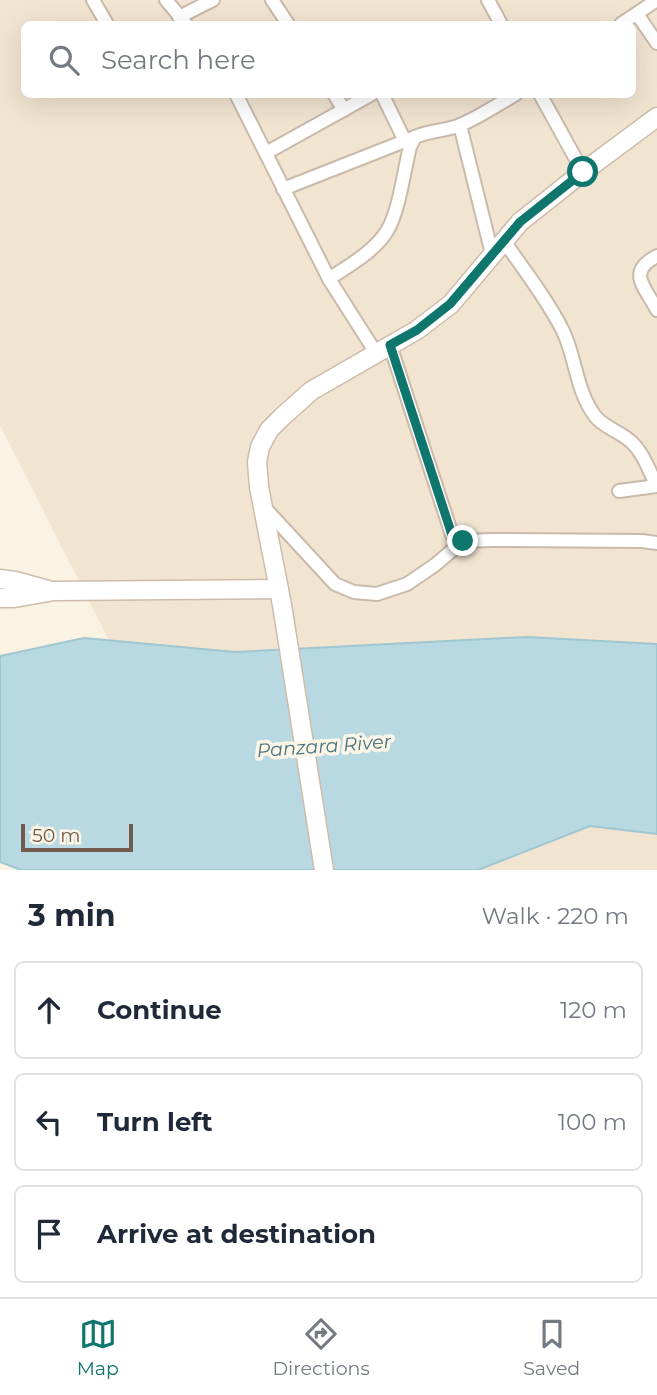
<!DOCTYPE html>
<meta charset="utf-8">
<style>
:root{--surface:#fff;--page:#f6f6f7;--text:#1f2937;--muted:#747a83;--line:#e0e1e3;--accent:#0f766e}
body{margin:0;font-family:Montserrat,sans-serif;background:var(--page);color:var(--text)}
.scale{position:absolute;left:21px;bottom:18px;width:112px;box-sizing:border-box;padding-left:7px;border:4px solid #6f5a4b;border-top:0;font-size:19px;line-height:24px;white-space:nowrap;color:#6f5a4b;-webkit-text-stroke:5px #fdf6e7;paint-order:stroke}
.stop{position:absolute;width:21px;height:21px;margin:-16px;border:5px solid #0f766e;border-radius:50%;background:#fff}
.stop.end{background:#0f766e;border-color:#fff;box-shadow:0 2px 7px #0008}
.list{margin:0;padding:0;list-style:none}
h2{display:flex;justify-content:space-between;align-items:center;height:91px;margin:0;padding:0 28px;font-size:30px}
h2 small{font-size:23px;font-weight:400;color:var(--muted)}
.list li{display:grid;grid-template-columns:46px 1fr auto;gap:21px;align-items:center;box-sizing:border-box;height:98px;margin:0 14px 14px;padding:0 14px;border:2px solid var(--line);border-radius:10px}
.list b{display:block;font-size:26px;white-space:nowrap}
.list em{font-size:23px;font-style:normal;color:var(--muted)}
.icon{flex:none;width:38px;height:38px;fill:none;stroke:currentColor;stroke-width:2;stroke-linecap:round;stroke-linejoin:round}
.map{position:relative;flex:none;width:657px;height:870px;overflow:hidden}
.search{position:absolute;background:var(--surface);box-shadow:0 7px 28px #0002;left:21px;right:21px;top:21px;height:77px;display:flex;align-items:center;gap:18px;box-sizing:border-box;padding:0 24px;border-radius:10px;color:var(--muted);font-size:26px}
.sheet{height:427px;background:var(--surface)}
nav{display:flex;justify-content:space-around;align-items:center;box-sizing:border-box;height:98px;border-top:2px solid var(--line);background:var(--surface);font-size:19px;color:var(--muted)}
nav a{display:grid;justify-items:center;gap:4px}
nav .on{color:var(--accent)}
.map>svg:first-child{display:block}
</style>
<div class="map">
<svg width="657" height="870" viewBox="0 0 657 870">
<rect width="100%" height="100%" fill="#faf2e2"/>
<path fill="#f1e4d1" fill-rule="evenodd" d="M0 0H657V870H225L0 425ZM24 24H632V94H24Z"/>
<path fill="#b8d9e1" stroke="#9fc7d2" stroke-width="2" d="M527 637 657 644V834L590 826 478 870H21L0 862V656L84 638 235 652Z"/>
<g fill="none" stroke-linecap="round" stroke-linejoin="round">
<g stroke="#c9baaa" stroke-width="16">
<g id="street">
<path d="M93 0 107 24"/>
<path d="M166 0 186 24"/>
<path d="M272 0 288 24"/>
<path d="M488 0 501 24"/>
<path d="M637 14 657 43"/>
<path d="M179 17 213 0"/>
<path d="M621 24 657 0"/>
<path d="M236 94 329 279 376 353"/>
<path d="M334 94 344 110"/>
<path d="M382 94 405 141"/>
<path d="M540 94 583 172"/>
<path d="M460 125 492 254"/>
<path d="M266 153 372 94"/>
<path d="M283 189 415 137"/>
<path d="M504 241C524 270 547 299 563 331 576 358 576 391 595 416 603 427 619 431 629 440 643 451 649 471 657 486"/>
<path d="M657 256C626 272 645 287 657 310"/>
<path d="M329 279C348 266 374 252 387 231 399 212 404 170 410 147L415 137C428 131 443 131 458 126 478 118 497 105 516 94"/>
<path d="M390 345 452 535 463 541 493 540 642 541 657 543"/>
<path d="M619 491 657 486"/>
<path d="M263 506 335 584 354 592 377 594 407 584 435 565 463 541"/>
</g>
</g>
<g stroke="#cebcaa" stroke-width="21">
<g id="secondary">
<path d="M0 579 15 581 48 590"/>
<path d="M0 598H14L54 591 279 589"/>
<path d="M324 870 282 605 259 487 257 462 260 447 269 430 282 417 311 391 417 330 451 304 520 222 583 172 657 117"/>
</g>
</g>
<use href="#street" stroke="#fff" stroke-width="12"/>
<use href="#secondary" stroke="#fff" stroke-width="18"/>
</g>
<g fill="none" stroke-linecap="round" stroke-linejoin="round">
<path stroke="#0f766e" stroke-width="9" d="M463 541 452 535 390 345 417 330 450 304 520 222 583 172"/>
</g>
<g text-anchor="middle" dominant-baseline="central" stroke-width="7" stroke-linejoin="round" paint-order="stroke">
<g font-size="19" font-style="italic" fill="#477480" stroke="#fdf6e7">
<text transform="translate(324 746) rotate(-4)">Panzara River</text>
</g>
</g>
</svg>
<div class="scale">50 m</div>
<div class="stop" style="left:583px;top:172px"></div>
<div class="stop end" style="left:463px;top:541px"></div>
<div class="search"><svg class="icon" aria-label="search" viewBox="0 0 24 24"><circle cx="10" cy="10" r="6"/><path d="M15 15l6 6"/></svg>Search here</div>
</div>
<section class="sheet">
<h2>3 min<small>Walk · 220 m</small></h2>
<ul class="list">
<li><svg class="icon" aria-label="ahead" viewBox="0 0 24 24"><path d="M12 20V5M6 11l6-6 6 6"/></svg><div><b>Continue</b></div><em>120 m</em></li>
<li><svg class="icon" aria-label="left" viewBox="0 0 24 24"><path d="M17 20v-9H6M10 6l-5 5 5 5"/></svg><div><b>Turn left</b></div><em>100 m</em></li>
<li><svg class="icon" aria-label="arrive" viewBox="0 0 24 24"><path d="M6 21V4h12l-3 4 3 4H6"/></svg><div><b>Arrive at destination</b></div></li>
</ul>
</section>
<nav>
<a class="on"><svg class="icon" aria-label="map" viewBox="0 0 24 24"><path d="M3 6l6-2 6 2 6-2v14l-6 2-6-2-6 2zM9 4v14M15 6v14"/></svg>Map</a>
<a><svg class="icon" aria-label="directions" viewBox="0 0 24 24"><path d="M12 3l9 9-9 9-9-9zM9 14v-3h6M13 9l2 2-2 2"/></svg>Directions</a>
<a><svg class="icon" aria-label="saved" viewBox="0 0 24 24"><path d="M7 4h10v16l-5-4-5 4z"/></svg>Saved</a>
</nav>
